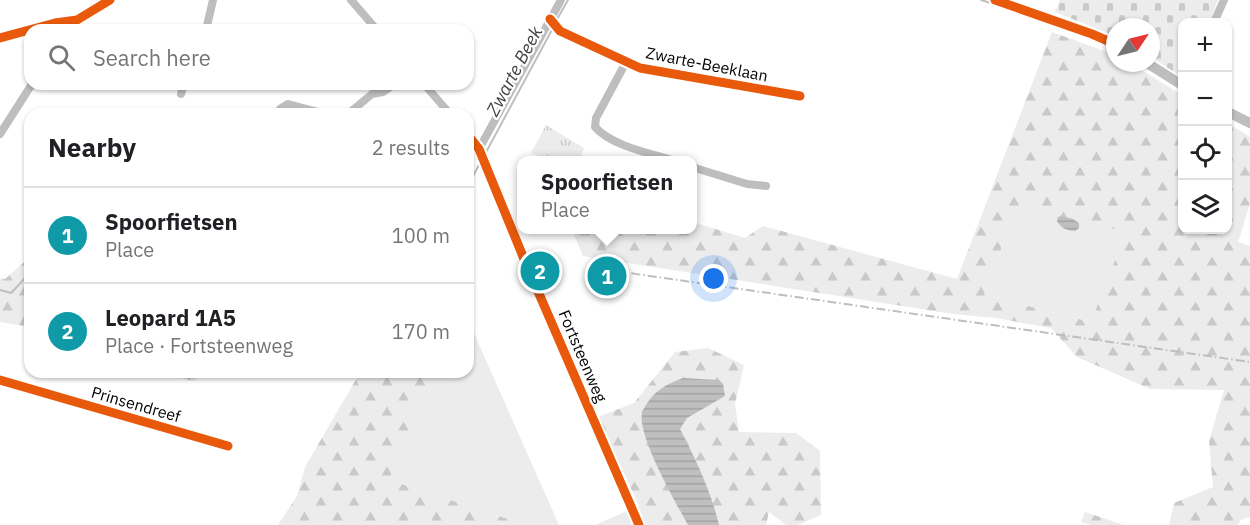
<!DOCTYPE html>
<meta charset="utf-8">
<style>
:root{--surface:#fff;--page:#f2f2f2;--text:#202124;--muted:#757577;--line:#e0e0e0;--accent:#595959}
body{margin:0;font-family:"IBM Plex Sans",sans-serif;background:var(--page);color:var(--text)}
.controls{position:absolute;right:18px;top:18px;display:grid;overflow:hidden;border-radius:12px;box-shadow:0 2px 4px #0004}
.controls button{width:54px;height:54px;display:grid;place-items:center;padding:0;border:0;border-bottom:2px solid var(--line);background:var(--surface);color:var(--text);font:30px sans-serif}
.compass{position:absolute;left:1106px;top:18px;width:54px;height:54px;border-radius:50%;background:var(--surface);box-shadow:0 2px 4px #0004;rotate:55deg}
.you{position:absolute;left:714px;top:279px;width:21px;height:21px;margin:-15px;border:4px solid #fff;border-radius:50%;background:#1a73e8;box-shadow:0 0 0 9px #1a73e833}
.badge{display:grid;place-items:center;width:39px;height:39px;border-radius:50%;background:var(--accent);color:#fff;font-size:20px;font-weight:700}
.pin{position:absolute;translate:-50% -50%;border:3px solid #fff;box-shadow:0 2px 6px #0006}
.popup{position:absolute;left:517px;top:156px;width:180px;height:78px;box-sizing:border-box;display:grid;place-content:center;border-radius:12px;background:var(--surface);filter:drop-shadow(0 2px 4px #0005);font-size:20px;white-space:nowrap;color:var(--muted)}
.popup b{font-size:22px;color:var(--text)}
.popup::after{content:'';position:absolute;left:50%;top:100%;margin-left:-12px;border:12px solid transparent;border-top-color:var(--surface)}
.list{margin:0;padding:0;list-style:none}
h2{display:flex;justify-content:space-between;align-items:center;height:78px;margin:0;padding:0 24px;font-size:26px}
h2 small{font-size:20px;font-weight:400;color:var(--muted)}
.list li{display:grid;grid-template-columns:39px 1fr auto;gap:18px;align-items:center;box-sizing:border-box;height:96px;padding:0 24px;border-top:2px solid var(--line)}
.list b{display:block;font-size:22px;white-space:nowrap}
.list p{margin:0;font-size:20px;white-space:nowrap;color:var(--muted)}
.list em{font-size:20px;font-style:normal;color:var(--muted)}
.icon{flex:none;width:33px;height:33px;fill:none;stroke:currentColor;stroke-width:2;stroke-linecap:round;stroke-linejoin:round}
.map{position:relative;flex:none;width:1250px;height:525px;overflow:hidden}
.search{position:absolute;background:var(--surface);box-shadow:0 2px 4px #0004;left:24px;top:24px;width:450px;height:66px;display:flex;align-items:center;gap:15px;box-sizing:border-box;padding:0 21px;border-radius:18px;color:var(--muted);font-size:22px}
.panel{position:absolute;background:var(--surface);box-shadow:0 2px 4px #0004;left:24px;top:108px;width:450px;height:270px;border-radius:18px}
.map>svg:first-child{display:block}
</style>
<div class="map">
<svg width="1250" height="525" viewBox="0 0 1250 525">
<defs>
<pattern id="forest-firs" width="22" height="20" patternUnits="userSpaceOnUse" patternTransform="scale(1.5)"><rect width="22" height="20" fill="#ececec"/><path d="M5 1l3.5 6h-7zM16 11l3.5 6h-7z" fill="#c9c9c9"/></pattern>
<pattern id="cemetery-stones" width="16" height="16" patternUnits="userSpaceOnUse" patternTransform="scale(1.5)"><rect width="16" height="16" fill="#ececec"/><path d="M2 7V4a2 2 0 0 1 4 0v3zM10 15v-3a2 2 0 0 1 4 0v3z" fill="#c9c9c9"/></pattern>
<pattern id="park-tufts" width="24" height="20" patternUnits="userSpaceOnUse" patternTransform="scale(1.5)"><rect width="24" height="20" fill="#ececec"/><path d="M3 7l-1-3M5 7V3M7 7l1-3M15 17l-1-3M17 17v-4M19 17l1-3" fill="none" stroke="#c9c9c9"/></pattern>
<pattern id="water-rules" width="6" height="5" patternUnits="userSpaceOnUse" patternTransform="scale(1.5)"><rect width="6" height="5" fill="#bfbfbf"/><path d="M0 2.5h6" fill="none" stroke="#a2a2a2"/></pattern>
</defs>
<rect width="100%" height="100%" fill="#fff"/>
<g fill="#ececec">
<path d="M1017 206 1061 216 1058 217 1065 230 1075 231 1076 222 1073 219 1126 232 1091 322 984 295Z"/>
<path d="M468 331H473L559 525H526L389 480 431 372H468Z"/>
</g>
<g fill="url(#forest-firs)" fill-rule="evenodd">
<path d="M1052 32 1115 55V63H1130L1182 95V230H1228V123L1250 137V204L1238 242 1250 246V517L1241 520 1238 525H1169L1174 503 1213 487 1209 441 1224 390 1150 389 1077 357 1051 328 996 318 953 314 583 256 572 230H692L693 222 745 238 763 226 957 279ZM1017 206 1126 232 1091 322 984 295Z"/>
<path d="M30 257V327L0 322V278L5 279Z"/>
<path d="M708 348 744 365 735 404 739 432 796 433 820 451 821 515 798 525H786L769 512 766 525H595L639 506 598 417 634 403 675 352Z"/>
<path d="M151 372H206L194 381Z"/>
<path d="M358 372H431L389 480 526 525H278L297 496 305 467 358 376Z"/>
<path d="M1085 512 1124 525H1091L1081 522Z"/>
</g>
<path fill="url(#cemetery-stones)" d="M1060 0H1218L1209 22H1182V77L1151 57V27H1115V36L1055 12Z"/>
<path fill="url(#park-tufts)" d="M546 125 584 148 580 160H550L531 153Z"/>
<g fill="url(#water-rules)">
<path d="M1061 216 1073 219 1079 223V228L1075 231C1067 231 1061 228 1057 221L1058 217Z"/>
<path d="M683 378 719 380 723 384 725 396 687 418 680 429C696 460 711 491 719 525H688C676 503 637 436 642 413 642 410 645 408 646 405 655 390 667 384 683 378Z"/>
</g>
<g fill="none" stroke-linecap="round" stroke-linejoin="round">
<g stroke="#bfbfbf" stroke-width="2">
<path d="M981 0 994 4"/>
<path d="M556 21 568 0"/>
<path d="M484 156 554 26"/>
<path d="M468 186 481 161"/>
<path d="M0 290 11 293 30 273"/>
</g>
<g stroke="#bebebe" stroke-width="8">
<path d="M351 0 377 30"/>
<path d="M550 19 560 31 640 68 800 96"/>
<path d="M1214 22 1224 0"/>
<path d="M206 30 213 0"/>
<path d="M0 38 55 23 77 20 110 0"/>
<path d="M626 62 596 118 595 127C612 146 649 153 672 160"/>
<path d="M424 84 450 114"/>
<path d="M181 94 184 84"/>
<path d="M279 114 280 109 288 104 326 114"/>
<path d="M348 114 372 94 383 92 395 84"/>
<path d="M0 134 32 84"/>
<path d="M468 135 479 149 524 259 639 525"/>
<path d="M479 149 561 0"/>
<path d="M692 167 747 184 766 186"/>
<path d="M0 380 228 446"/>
</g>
<g stroke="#bebebe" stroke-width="10">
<path d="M995 0 1092 34 1115 44"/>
<path d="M1147 63 1182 85"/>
<path d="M1228 112 1250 123"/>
</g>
<path stroke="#bebebe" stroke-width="2" stroke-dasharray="9 3 1.5 3" stroke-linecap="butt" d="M615 271 1250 362"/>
<g stroke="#fff" stroke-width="13">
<g id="cycleway">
<path d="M995 0 1092 34 1115 44"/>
<path d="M550 19 560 31 640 68 800 96"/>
<path d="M0 38 55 23 77 20 110 0"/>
<path d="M468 135 479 149 524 259 639 525"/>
<path d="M0 380 228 446"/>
</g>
</g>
<use href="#cycleway" stroke="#e8590c" stroke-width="9"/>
</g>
<g text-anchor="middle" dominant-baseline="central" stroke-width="4.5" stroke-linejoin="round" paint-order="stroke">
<g font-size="16" fill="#000" stroke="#fff">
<text transform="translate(707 64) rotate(11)">Zwarte-Beeklaan</text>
<text transform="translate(583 356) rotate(67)">Fortsteenweg</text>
<text transform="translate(136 404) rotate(16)">Prinsendreef</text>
</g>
<g font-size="18" font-style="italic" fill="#444" stroke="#fff">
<text transform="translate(514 71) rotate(-62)">Zwarte Beek</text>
</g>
</g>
</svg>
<div class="controls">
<button>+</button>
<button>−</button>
<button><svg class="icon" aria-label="locate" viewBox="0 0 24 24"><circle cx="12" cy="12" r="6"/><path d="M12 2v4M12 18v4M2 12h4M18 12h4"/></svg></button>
<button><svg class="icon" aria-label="layers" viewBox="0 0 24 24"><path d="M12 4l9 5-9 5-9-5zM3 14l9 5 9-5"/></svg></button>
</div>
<svg class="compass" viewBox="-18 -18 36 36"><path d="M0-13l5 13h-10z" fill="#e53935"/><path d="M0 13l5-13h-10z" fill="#757577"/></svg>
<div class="you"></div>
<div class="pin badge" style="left:607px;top:276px;background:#0f9aa8">1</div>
<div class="popup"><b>Spoorfietsen</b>Place</div>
<div class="pin badge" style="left:540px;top:271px;background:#0f9aa8">2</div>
<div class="search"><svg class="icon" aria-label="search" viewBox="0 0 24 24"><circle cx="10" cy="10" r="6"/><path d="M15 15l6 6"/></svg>Search here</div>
<section class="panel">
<h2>Nearby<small>2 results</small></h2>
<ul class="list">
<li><span class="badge" style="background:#0f9aa8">1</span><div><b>Spoorfietsen</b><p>Place</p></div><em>100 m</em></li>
<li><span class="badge" style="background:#0f9aa8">2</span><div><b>Leopard 1A5</b><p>Place · Fortsteenweg</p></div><em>170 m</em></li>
</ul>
</section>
</div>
